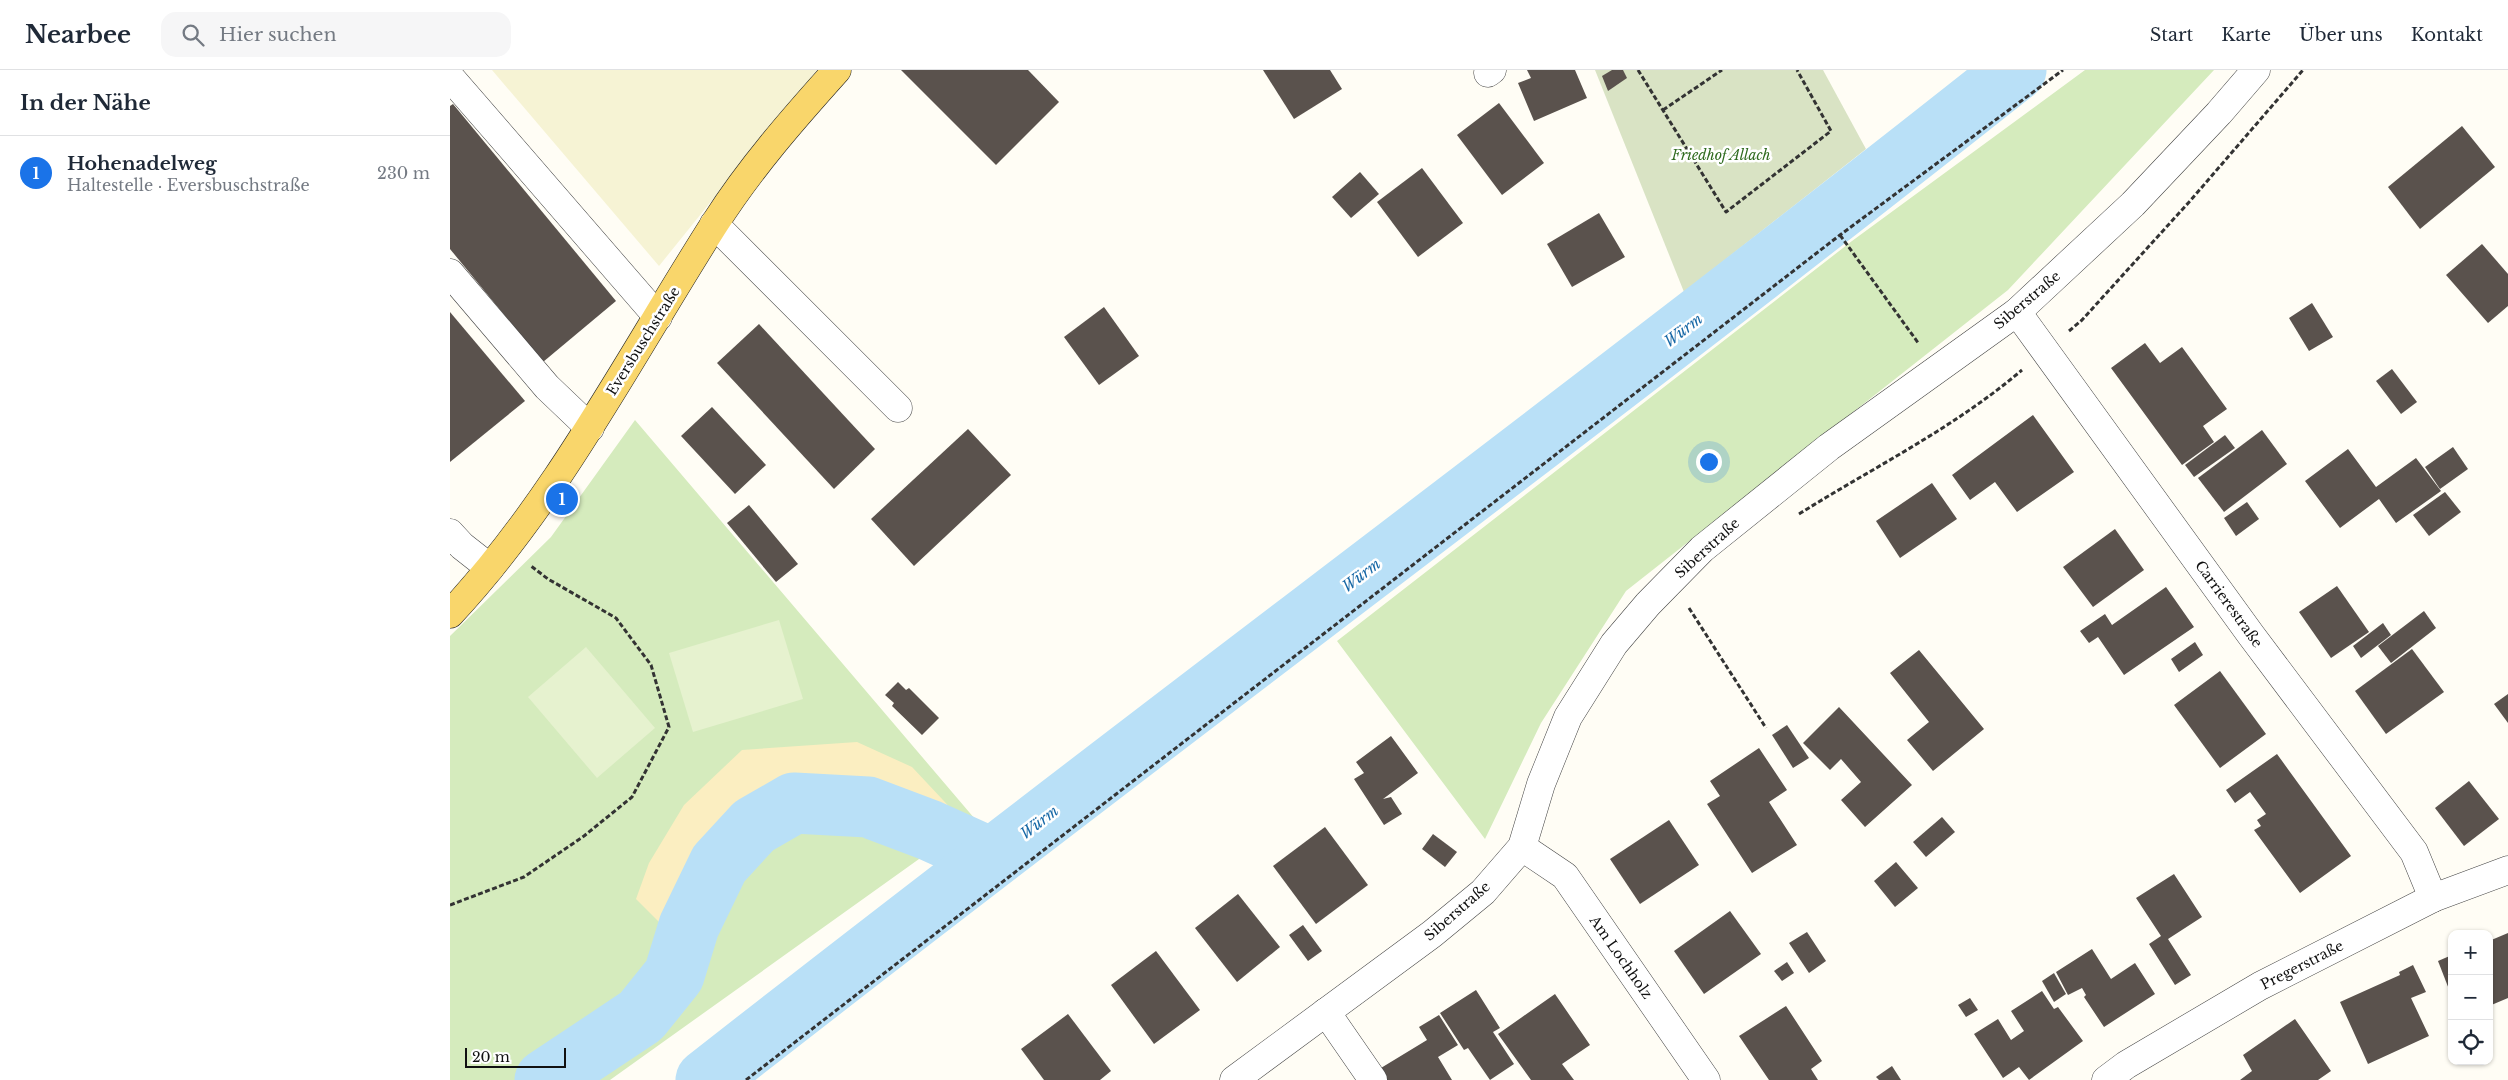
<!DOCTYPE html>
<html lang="de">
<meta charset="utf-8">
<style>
:root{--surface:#fff;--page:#f6f6f7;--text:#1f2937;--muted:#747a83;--line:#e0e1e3;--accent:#1a73e8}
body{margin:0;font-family:"Libre Baskerville",serif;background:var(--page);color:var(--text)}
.controls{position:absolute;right:15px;bottom:15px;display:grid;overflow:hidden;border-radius:10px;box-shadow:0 1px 4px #0004}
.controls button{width:45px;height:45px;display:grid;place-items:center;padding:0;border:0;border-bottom:1px solid var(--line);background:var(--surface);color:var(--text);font:25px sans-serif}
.scale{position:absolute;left:15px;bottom:12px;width:101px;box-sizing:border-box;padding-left:5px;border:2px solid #111;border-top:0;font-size:14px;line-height:18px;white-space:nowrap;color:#111;-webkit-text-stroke:4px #fff;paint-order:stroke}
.you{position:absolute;left:1258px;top:391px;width:18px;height:18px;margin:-12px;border:4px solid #fff;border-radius:50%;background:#1a73e8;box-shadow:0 0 0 8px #1a73e833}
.badge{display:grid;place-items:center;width:32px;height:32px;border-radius:50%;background:var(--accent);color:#fff;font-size:16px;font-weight:700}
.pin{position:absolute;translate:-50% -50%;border:2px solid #fff;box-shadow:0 1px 5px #0006}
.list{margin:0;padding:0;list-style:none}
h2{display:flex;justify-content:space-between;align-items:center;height:65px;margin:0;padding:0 20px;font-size:21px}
h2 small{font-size:16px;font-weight:400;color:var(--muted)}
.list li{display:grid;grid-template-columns:32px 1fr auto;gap:15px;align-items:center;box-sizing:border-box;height:75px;padding:0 20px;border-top:1px solid var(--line)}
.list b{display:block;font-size:19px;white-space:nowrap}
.list p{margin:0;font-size:16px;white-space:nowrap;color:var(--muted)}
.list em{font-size:16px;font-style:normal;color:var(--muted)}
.icon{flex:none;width:28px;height:28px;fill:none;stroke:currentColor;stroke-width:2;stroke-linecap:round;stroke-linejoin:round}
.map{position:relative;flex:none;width:2058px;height:1010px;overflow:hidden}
header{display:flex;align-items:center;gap:30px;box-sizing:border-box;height:70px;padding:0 25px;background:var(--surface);border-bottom:1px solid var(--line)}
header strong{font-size:24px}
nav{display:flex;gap:28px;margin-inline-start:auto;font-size:18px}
.search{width:350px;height:45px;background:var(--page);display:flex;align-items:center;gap:12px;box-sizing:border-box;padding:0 18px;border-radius:15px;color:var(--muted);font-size:19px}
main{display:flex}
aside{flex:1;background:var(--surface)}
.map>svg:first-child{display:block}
</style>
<header>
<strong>Nearbee</strong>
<div class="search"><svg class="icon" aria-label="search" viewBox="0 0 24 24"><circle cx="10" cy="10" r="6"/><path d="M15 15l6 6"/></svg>Hier suchen</div>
<nav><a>Start</a><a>Karte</a><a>Über uns</a><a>Kontakt</a></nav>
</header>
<main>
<aside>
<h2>In der Nähe<small></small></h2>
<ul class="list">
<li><span class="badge">1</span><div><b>Hohenadelweg</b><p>Haltestelle · Eversbuschstraße</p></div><em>230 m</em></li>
</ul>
</aside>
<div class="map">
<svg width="2058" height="1010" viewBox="0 0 2058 1010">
<rect width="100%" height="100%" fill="#fffdf5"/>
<path fill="#f6f3d4" d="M42 0H367L209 196Z"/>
<g fill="#d5ebbd">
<path d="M1635 0H1764L1558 220 1176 521 1091 653 1035 769 887 571 1402 171Z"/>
<path d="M185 350 525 749 160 1010H0V566L101 467Z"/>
</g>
<path fill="#fbeec1" d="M407 672 462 697 508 746 479 760 418 737 344 733 304 756 269 794 239 856 209 852 186 829 199 793 234 735 292 680Z"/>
<path fill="#d9e3c4" d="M1145 0H1373L1416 79 1234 222Z"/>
<g fill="#e6f2cf">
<path d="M329 550 353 629 243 662 219 583Z"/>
<path d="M136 577 205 658 147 708 78 627Z"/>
</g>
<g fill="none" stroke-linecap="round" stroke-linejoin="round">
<g stroke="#b9e0f7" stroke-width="61">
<path d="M95 1010 191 946 224 905 239 856 269 794 304 756 344 733 418 737 479 760 541 788"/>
<path d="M256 1010C690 669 1134 343 1566 0"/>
</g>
</g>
<g fill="#5a524d">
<path d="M451 0H578L609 32 546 95Z"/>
<path d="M813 0H880L892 19 844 49Z"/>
<path d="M1077 0H1125L1137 28 1084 51 1068 13 1081 8Z"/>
<path d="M1162 0H1173L1177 8 1158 21 1152 6Z"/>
<path d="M1049 33 1094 93 1052 125 1007 65Z"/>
<path d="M3 34 166 231 93 292 0 179V36Z"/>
<path d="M2012 56 2045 97 1970 159 1938 117Z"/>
<path d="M972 98 1013 153 968 187 927 132Z"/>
<path d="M910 102 929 124 901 148 882 127Z"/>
<path d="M1149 143 1175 187 1122 217 1097 174Z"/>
<path d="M2032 174 2058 204V236L2038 253 1996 205Z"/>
<path d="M1862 233 1883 267 1859 281 1839 248Z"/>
<path d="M654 237 689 286 649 315 614 267Z"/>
<path d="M0 242 75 331 0 392Z"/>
<path d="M309 254 425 379 384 419 267 293Z"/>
<path d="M1695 273 1710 293 1732 277 1777 339 1753 356 1764 372 1732 395 1661 298Z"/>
<path d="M1942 299 1967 332 1951 344 1926 311Z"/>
<path d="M262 337 316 395 285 424 231 366Z"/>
<path d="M1583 345 1624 402 1567 442 1545 412 1520 430 1502 405Z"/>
<path d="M518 359 561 405 464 496 421 449Z"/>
<path d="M1812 360 1837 394 1774 442 1748 408Z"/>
<path d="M1775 365 1785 378 1744 407 1735 395Z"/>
<path d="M2003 377 2018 399 1990 419 1975 397Z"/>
<path d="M1898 379 1926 417 1966 388 1991 421 1946 453 1929 429 1890 458 1855 411Z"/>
<path d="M1482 413 1507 449 1450 488 1426 451Z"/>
<path d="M1995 422 2011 442 1979 466 1963 445Z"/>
<path d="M1797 432 1809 449 1786 466 1774 448Z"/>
<path d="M299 435 348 494 326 512 277 453Z"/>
<path d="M1665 459 1694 500 1643 537 1613 497Z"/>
<path d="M1887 516 1919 562 1881 588 1849 542Z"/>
<path d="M1716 517 1744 557 1674 605 1648 567 1639 573 1630 561 1655 544 1662 555Z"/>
<path d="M1974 541 1986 558 1941 593 1928 576Z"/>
<path d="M1933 553 1941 565 1911 588 1903 576Z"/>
<path d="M1745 572 1753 585 1729 602 1721 589Z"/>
<path d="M1962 579 1994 622 1936 664 1905 621Z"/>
<path d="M1469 580 1534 659 1483 701 1457 670 1479 652 1440 603Z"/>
<path d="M1770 601 1816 664 1770 698 1724 635Z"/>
<path d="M448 612 456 620 459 618 489 648 472 665 442 636 444 633 435 625Z"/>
<path d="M2058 624V653L2044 634Z"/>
<path d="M1389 637 1462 715 1415 757 1391 730 1411 712 1391 689 1380 700 1353 673Z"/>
<path d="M1337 655 1359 688 1343 698 1322 665Z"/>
<path d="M941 666 968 703 933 729 941 727 952 744 934 755 904 709 914 703 906 692Z"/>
<path d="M1309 678 1337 720 1319 732 1347 775 1302 803 1257 734 1270 726 1260 711Z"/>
<path d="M1827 684 1901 786 1850 823 1804 760 1811 756 1807 750 1816 744 1800 722 1785 733 1776 720Z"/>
<path d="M2019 711 2049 749 2014 776 1985 738Z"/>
<path d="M1492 747 1505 762 1476 787 1463 772Z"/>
<path d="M1219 750 1249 795 1190 834 1160 789Z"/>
<path d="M875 757 918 815 866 854 823 796Z"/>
<path d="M983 764 1007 782 995 797 972 779Z"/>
<path d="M1446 792 1468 818 1445 837 1424 811Z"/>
<path d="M1724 804 1752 847 1718 869 1741 905 1725 915 1699 874 1711 866 1686 828Z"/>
<path d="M788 824 830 877 787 912 745 858Z"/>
<path d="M1280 841 1311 884 1254 924 1224 881Z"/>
<path d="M853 855 872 881 858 891 839 865Z"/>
<path d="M1357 862 1376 891 1359 903 1339 873Z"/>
<path d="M2058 863V928L2039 936V871Z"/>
<path d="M1642 879 1661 909 1685 893 1705 924 1654 957 1634 927 1636 925 1632 918 1618 925 1606 902Z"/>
<path d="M706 881 750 940 704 974 661 915Z"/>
<path d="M2002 885V927L1988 891Z"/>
<path d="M1337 892 1344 903 1332 911 1324 901Z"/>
<path d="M1963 895 1976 922 1961 928 1979 966 1918 994 1890 932 1950 905 1949 902Z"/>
<path d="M1604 903 1616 924 1604 932 1592 911Z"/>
<path d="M1026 920 1050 958 1043 962 1064 994 1040 1010 1018 978 1014 980 990 943Z"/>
<path d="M1592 921 1604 939 1608 937 1633 971 1579 1010 1569 997 1553 1008 1524 964 1548 949 1561 970 1574 961 1561 941Z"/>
<path d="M1105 924 1140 975 1112 994 1124 1010H1081L1048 964Z"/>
<path d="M1520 928 1528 940 1516 947 1508 935Z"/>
<path d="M1336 936 1372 991 1361 999 1368 1010H1319L1289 966Z"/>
<path d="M618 944 661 1001 650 1010H594L571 979Z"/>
<path d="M989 945 1008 975 988 987 1002 1010H931L926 1001 977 970 969 957Z"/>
<path d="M1845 949 1881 1001 1868 1010H1790L1802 1001 1793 985Z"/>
<path d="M1442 996 1451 1010H1429L1426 1007Z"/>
</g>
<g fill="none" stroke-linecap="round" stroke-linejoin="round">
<g stroke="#444" stroke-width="29">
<g id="minor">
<path d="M1038 3 1042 0"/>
<path d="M0 7 208 247"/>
<path d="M264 154 448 338"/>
<path d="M0 203 97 317 140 358"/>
<path d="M1567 242 1801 565 1964 782 1983 828"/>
<path d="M0 463 12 476 40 498"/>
<path d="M1072 777 1115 806 1256 1010"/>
<path d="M876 942 923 1010"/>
<path d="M784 1010 982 864 1033 822 1072 777 1091 714 1118 647 1164 574 1198 534 1252 479 1379 377 1567 242 1683 134 1769 43 1806 0"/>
<path d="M1656 1010 1676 995 1810 916 1983 828 2058 800"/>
</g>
</g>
<g stroke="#222" stroke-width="29">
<path id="major" d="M0 544C108 428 180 286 265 153 300 98 343 49 387 0"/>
</g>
<g stroke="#333" stroke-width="3" stroke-dasharray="5 2.5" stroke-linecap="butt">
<path d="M1188 0 1276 142 1381 61 1347 0"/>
<path d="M1213 40 1272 0"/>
<path d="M1390 165 1469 274"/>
<path d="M1619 261 1632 250 1740 131 1853 0"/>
<path d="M1349 444C1424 397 1504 358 1572 300"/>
<path d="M1239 538 1316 658"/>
<path d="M0 835 74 807 134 766 182 727 219 657 201 595 166 548 98 509 81 496"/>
<path d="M296 1010 1390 165 1613 0"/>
</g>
<use href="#minor" stroke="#fff" stroke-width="28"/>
<use href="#major" stroke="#f9d66b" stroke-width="28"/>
</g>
<g text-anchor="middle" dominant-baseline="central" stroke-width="5" stroke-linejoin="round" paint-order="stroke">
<g font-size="14" font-style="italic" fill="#2f6b1f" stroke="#fff">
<text x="1271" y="85">Friedhof Allach</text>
</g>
<g font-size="14" fill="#111" stroke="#fff">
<text transform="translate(1577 230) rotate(-40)">Siberstraße</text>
<text transform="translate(193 271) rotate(-58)">Eversbuschstraße</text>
<text transform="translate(1257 478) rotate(-42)">Siberstraße</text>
<text transform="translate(1779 534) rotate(54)">Carrierestraße</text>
<text transform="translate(1007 841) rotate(-41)">Siberstraße</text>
<text transform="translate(1171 887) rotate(55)">Am Lochholz</text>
<text transform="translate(1852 895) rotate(-27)">Pregerstraße</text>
</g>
<g font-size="15" font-style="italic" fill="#1768a6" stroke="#fff">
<text transform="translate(1233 260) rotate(-37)">Würm</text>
<text transform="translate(911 505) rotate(-37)">Würm</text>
<text transform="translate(589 752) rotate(-38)">Würm</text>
</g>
</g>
</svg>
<div class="controls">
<button>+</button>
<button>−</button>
<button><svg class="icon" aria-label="locate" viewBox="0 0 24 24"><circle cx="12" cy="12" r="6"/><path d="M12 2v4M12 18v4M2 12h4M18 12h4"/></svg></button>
</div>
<div class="scale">20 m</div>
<div class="you"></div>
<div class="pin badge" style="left:112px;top:429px">1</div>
</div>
</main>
